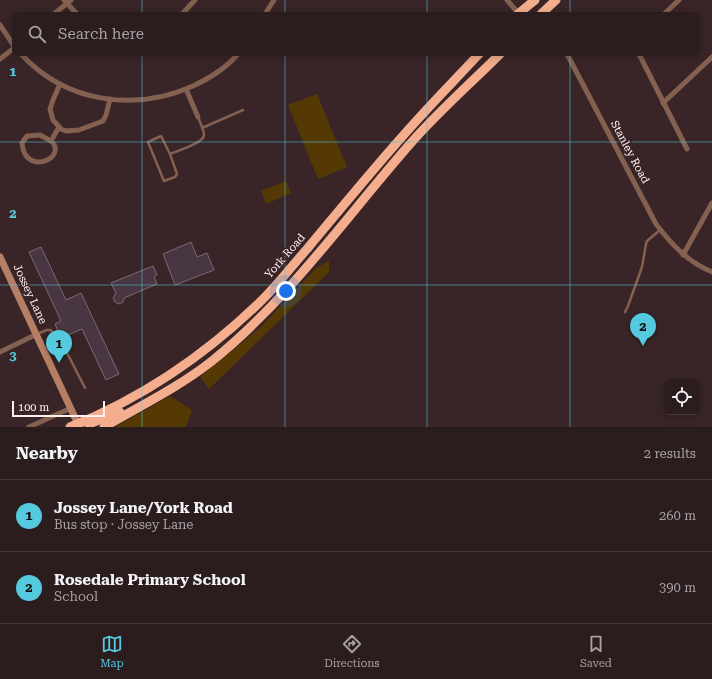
<!DOCTYPE html>
<meta charset="utf-8">
<style>
:root{--surface:#2b1c1d;--page:#37292a;--text:#f1f3f6;--muted:#a6a1a4;--line:#473a3b;--accent:#55cade}
body{margin:0;font-family:"Roboto Serif",serif;background:var(--page);color:var(--text)}
.controls{position:absolute;right:12px;bottom:12px;display:grid;overflow:hidden;border-radius:6px;box-shadow:0 2px 10px #0003}
.controls button{width:36px;height:36px;display:grid;place-items:center;padding:0;border:0;border-bottom:1px solid var(--line);background:var(--surface);color:var(--text);font:20px sans-serif}
.scale{position:absolute;left:12px;bottom:10px;width:93px;box-sizing:border-box;padding-left:4px;border:2px solid #fef0f1;border-top:0;font-size:11px;line-height:14px;white-space:nowrap;color:#fef0f1;-webkit-text-stroke:3px #392527;paint-order:stroke}
.you{position:absolute;left:286px;top:291px;width:14px;height:14px;margin:-10px;border:3px solid #fff;border-radius:50%;background:#1a73e8;box-shadow:0 0 0 6px #1a73e833}
.badge{display:grid;place-items:center;width:26px;height:26px;border-radius:50%;background:var(--accent);color:#111;font-size:13px;font-weight:700}
.pin{position:absolute;translate:-50% -33px;filter:drop-shadow(0 1px 2px #0008)}
.pin::after{content:'';position:absolute;top:21px;width:14px;height:12px;background:inherit;clip-path:polygon(0 0,100% 0,50% 100%)}
.list{margin:0;padding:0;list-style:none}
h2{display:flex;justify-content:space-between;align-items:center;height:52px;margin:0;padding:0 16px;font-size:17px}
h2 small{font-size:13px;font-weight:400;color:var(--muted)}
.list li{display:grid;grid-template-columns:26px 1fr auto;gap:12px;align-items:center;box-sizing:border-box;height:72px;padding:0 16px;border-top:1px solid var(--line)}
.list b{display:block;font-size:15px;white-space:nowrap}
.list p{margin:0;font-size:13px;white-space:nowrap;color:var(--muted)}
.list em{font-size:13px;font-style:normal;color:var(--muted)}
.icon{flex:none;width:22px;height:22px;fill:none;stroke:currentColor;stroke-width:2;stroke-linecap:round;stroke-linejoin:round}
.map{position:relative;flex:none;width:712px;height:427px;overflow:hidden}
.search{position:absolute;background:var(--surface);box-shadow:0 2px 10px #0003;left:12px;right:12px;top:12px;height:44px;display:flex;align-items:center;gap:10px;box-sizing:border-box;padding:0 14px;border-radius:6px;color:var(--muted);font-size:15px}
.sheet{height:196px;background:var(--surface)}
nav{display:flex;justify-content:space-around;align-items:center;box-sizing:border-box;height:56px;border-top:1px solid var(--line);background:var(--surface);font-size:11px;color:var(--muted)}
nav a{display:grid;justify-items:center;gap:2px}
nav .on{color:var(--accent)}
.map>svg:first-child{display:block}
</style>
<div class="map">
<svg width="712" height="427" viewBox="0 0 712 427">
<rect width="100%" height="100%" fill="#392527"/>
<g fill="#543905">
<path d="M317 94 347 167 318 179 288 105Z"/>
<path d="M286 181 291 193 266 204 261 191Z"/>
<path d="M329 261V272L209 389 200 377 261 327 316 268Z"/>
<path d="M170 396 192 410 186 427H115Z"/>
</g>
<g fill="#483742" stroke="#7c6874">
<path d="M191 242 197 257 207 253 214 270 175 285 163 254Z"/>
<path d="M41 247 66 300 81 293 119 374 106 380 82 329 61 338 55 324 61 321 29 252Z"/>
<path d="M153 266 157 275 154 277 157 284 124 298 123 302 119 304 115 302 113 298 116 293 111 283Z"/>
</g>
<g fill="none" stroke-linecap="round" stroke-linejoin="round">
<g stroke="#846051" stroke-width="2.5">
<path d="M202 128 243 110"/>
<path d="M170 154 161 136 148 142 164 181 175 177 177 174 170 154C177 151 204 143 204 135 204 129 200 123 198 117"/>
<path d="M625 312 628 306 642 267 646 244 647 241 660 230"/>
<path d="M37 334 47 330H51L57 343H62L85 388"/>
</g>
<g stroke="#846051" stroke-width="5">
<path d="M64 0 77 14"/>
<path d="M507 0 519 14"/>
<path d="M54 14 71 0"/>
<path d="M182 14 195 0"/>
<path d="M265 14 274 0"/>
<path d="M664 14 679 0"/>
<path d="M0 25 14 46"/>
<path d="M21 54C66 103 135 112 193 86 210 78 226 68 238 54"/>
<path d="M567 54 656 224C672 245 688 262 712 272"/>
<path d="M639 54 687 149"/>
<path d="M0 59 14 48"/>
<path d="M60 84 53 100 50 109 53 120 61 129 66 131 79 130 103 121 106 115 110 99"/>
<path d="M186 89 198 117"/>
<path d="M663 103 712 57"/>
<path d="M51 141 40 135 27 136 22 143C25 178 69 157 51 141L59 127"/>
<path d="M683 255 712 203"/>
<path d="M0 352 37 334"/>
<path d="M29 427 71 408"/>
</g>
<path stroke="#b67e64" stroke-width="7" d="M0 257 78 424 81 427"/>
<g stroke="#f4ae8e" stroke-width="9">
<path d="M518 14 535 0"/>
<path d="M541 14 556 0"/>
<path d="M89 424 120 412"/>
<path d="M70 427C140 399 205 355 259 303 276 287 291 267 307 249 338 212 369 174 401 138 426 109 453 82 479 54"/>
<path d="M104 427C140 406 179 387 212 361 289 299 346 217 410 144 438 112 470 84 500 54"/>
</g>
</g>
<path fill="none" stroke="#55cade" stroke-width="1" stroke-opacity="0.55" d="M142 0V14M285 0V14M427 0V14M570 0V14M142 54V427M285 54V427M427 54V427M570 54V427M0 142H712M0 285H712"/>
<g text-anchor="middle" dominant-baseline="central" stroke-width="3.5" stroke-linejoin="round" paint-order="stroke">
<g font-size="11" fill="#fef0f1" stroke="#392527">
<text transform="translate(630 152) rotate(62)">Stanley Road</text>
<text transform="translate(285 256) rotate(-49)">York Road</text>
<text transform="translate(30 294) rotate(65)">Jossey Lane</text>
</g>
</g>
<g font-size="13" text-anchor="middle" font-weight="bold" fill="#55cade" stroke="#392527" stroke-width="3.5" stroke-linejoin="round" paint-order="stroke">
<text x="13" y="76">1</text>
<text x="13" y="218">2</text>
<text x="13" y="360">3</text>
</g>
</svg>
<div class="controls">
<button><svg class="icon" aria-label="locate" viewBox="0 0 24 24"><circle cx="12" cy="12" r="6"/><path d="M12 2v4M12 18v4M2 12h4M18 12h4"/></svg></button>
</div>
<div class="scale">100 m</div>
<div class="you"></div>
<div class="pin badge" style="left:59px;top:363px">1</div>
<div class="pin badge" style="left:643px;top:346px">2</div>
<div class="search"><svg class="icon" aria-label="search" viewBox="0 0 24 24"><circle cx="10" cy="10" r="6"/><path d="M15 15l6 6"/></svg>Search here</div>
</div>
<section class="sheet">
<h2>Nearby<small>2 results</small></h2>
<ul class="list">
<li><span class="badge">1</span><div><b>Jossey Lane/York Road</b><p>Bus stop · Jossey Lane</p></div><em>260 m</em></li>
<li><span class="badge">2</span><div><b>Rosedale Primary School</b><p>School</p></div><em>390 m</em></li>
</ul>
</section>
<nav>
<a class="on"><svg class="icon" aria-label="map" viewBox="0 0 24 24"><path d="M3 6l6-2 6 2 6-2v14l-6 2-6-2-6 2zM9 4v14M15 6v14"/></svg>Map</a>
<a><svg class="icon" aria-label="directions" viewBox="0 0 24 24"><path d="M12 3l9 9-9 9-9-9zM9 14v-3h6M13 9l2 2-2 2"/></svg>Directions</a>
<a><svg class="icon" aria-label="saved" viewBox="0 0 24 24"><path d="M7 4h10v16l-5-4-5 4z"/></svg>Saved</a>
</nav>
